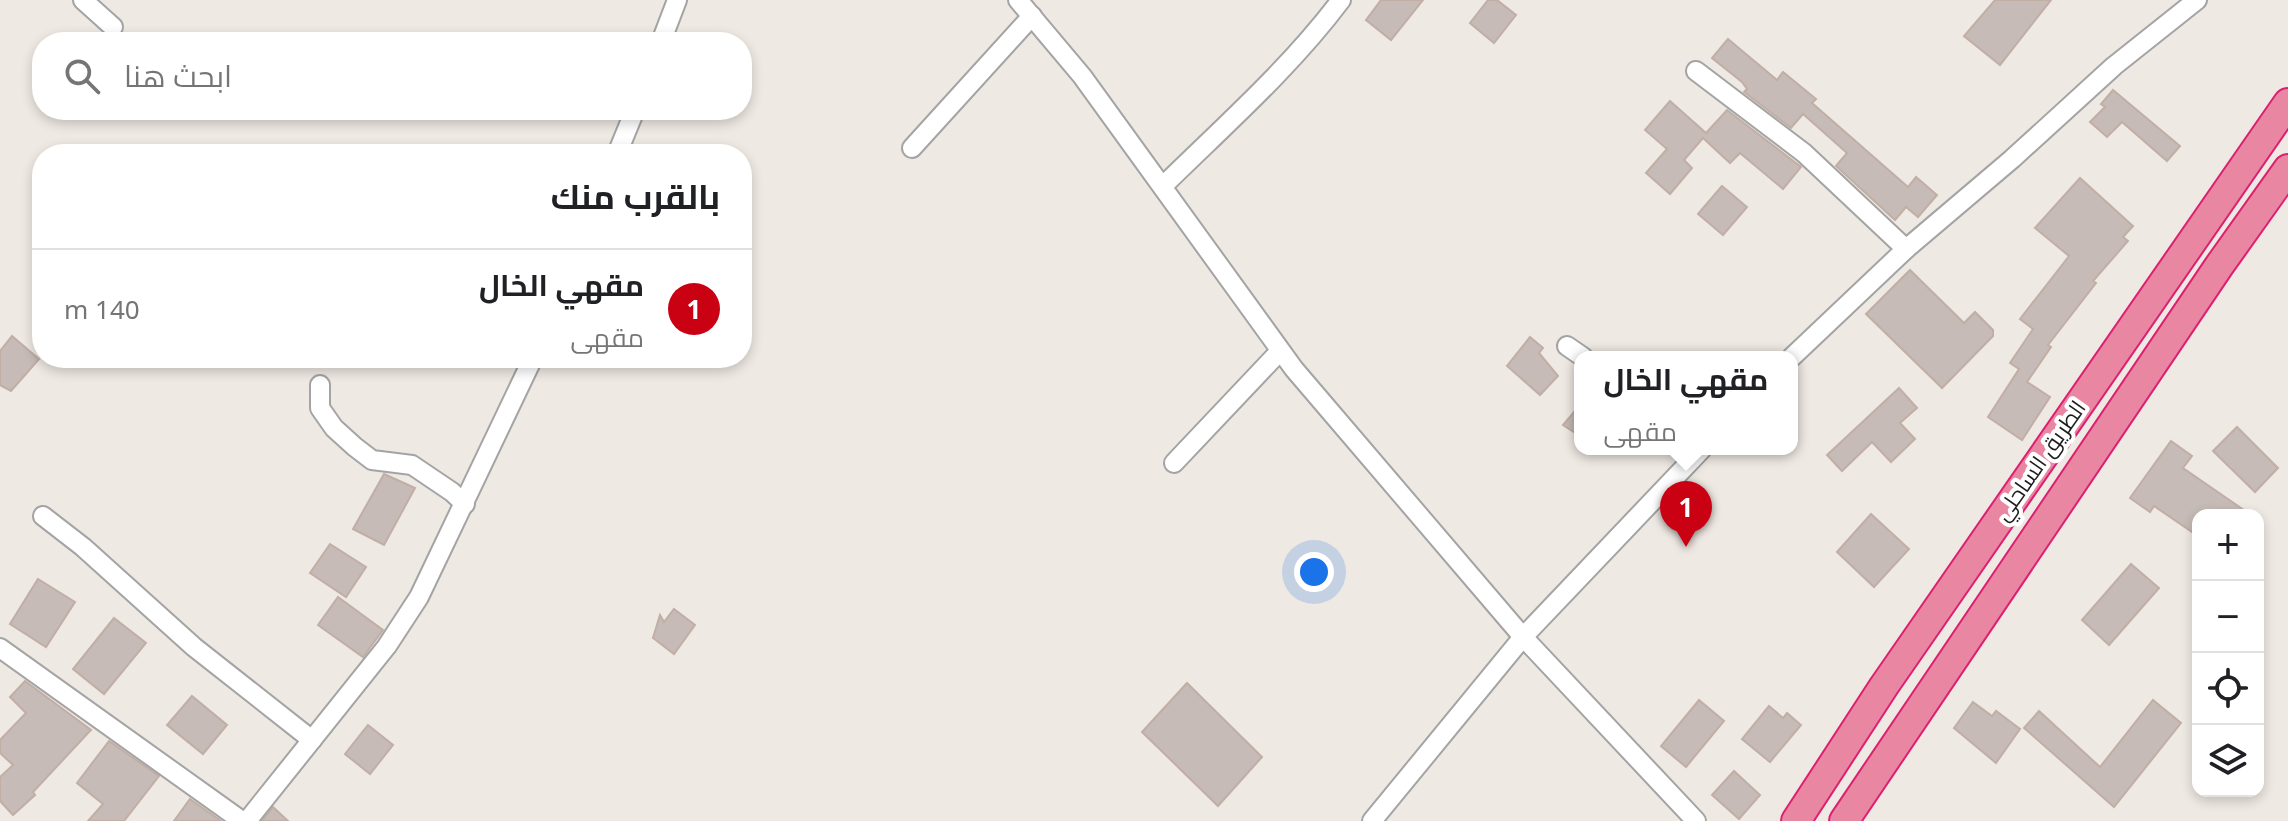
<!DOCTYPE html>
<html lang="ar">
<meta charset="utf-8">
<style>
:root{--surface:#fff;--page:#f2f2f2;--text:#202124;--muted:#757577;--line:#e0e0e0;--accent:#ca0013}
body{margin:0;font-family:"Noto Sans",Cairo,sans-serif;background:var(--page);color:var(--text);direction:rtl}
.controls{position:absolute;right:24px;bottom:24px;display:grid;overflow:hidden;border-radius:16px;box-shadow:0 4px 12px #0003}
.controls button{width:72px;height:72px;display:grid;place-items:center;padding:0;border:0;border-bottom:2px solid var(--line);background:var(--surface);color:var(--text);font:40px sans-serif}
.you{position:absolute;left:1314px;top:572px;width:28px;height:28px;margin:-20px;border:6px solid #fff;border-radius:50%;background:#1a73e8;box-shadow:0 0 0 12px #1a73e833}
.badge{display:grid;place-items:center;width:52px;height:52px;border-radius:50%;background:var(--accent);color:#fff;font-size:26px;font-weight:700}
.pin{position:absolute;translate:-50% -66px;filter:drop-shadow(0 2px 4px #0008)}
.pin::after{content:'';position:absolute;top:42px;width:28px;height:24px;background:inherit;clip-path:polygon(0 0,100% 0,50% 100%)}
.popup{position:absolute;left:1574px;top:351px;width:224px;height:104px;box-sizing:border-box;display:grid;place-content:center;border-radius:16px;background:var(--surface);filter:drop-shadow(0 2px 6px #0005);font-size:26px;white-space:nowrap;color:var(--muted)}
.popup b{font-size:30px;color:var(--text)}
.popup::after{content:'';position:absolute;left:50%;top:100%;margin-left:-16px;border:16px solid transparent;border-top-color:var(--surface)}
.list{margin:0;padding:0;list-style:none}
h2{display:flex;justify-content:space-between;align-items:center;height:104px;margin:0;padding:0 32px;font-size:34px}
h2 small{font-size:26px;font-weight:400;color:var(--muted)}
.list li{display:grid;grid-template-columns:52px 1fr auto;gap:24px;align-items:center;box-sizing:border-box;height:120px;padding:0 32px;border-top:2px solid var(--line)}
.list b{display:block;font-size:30px;white-space:nowrap}
.list p{margin:0;font-size:26px;white-space:nowrap;color:var(--muted)}
.list em{font-size:26px;font-style:normal;color:var(--muted)}
.icon{flex:none;width:44px;height:44px;fill:none;stroke:currentColor;stroke-width:2;stroke-linecap:round;stroke-linejoin:round}
.map{position:relative;flex:none;width:2288px;height:821px;overflow:hidden;direction:ltr}
.search{position:absolute;background:var(--surface);box-shadow:0 4px 12px #0003;left:32px;top:32px;width:720px;height:88px;display:flex;align-items:center;gap:20px;box-sizing:border-box;padding:0 28px;border-radius:32px;color:var(--muted);font-size:30px}
.panel{position:absolute;background:var(--surface);box-shadow:0 4px 12px #0003;left:32px;top:144px;width:720px;height:224px;border-radius:32px;direction:rtl}
.map>svg:first-child{display:block}
</style>
<div class="map">
<svg width="2288" height="821" viewBox="0 0 2288 821">
<rect width="100%" height="100%" fill="#efe9e3"/>
<g fill="#c6bbb6" stroke="#c1aea5" stroke-width="2">
<path d="M1381 0H1423L1391 40 1366 20Z"/>
<path d="M1488 0H1497L1516 15 1494 43 1470 23Z"/>
<path d="M1995 0H2051L2000 65 1964 36Z"/>
<path d="M1728 39 1777 80 1783 72 1816 99 1812 103 1908 187 1916 177 1937 195 1918 217 1906 207 1895 220 1836 166 1847 153 1803 114 1791 128 1744 92 1747 89 1742 82 1712 58Z"/>
<path d="M2113 90 2180 146 2167 161 2122 122 2107 137 2090 122 2105 107 2101 104Z"/>
<path d="M1670 101 1706 133 1727 110 1801 167 1783 189 1740 153 1730 163 1703 138 1684 160 1692 168 1670 194 1646 173 1667 149 1645 130Z"/>
<path d="M2080 178 2133 226 2123 237 2128 241 2093 281 2096 283 2048 345 2051 347 2027 382 2050 397 2022 440 1988 417 2019 369 2010 363 2033 329 2020 319 2069 256 2035 228Z"/>
<path d="M1722 186 1747 207 1723 235 1698 214Z"/>
<path d="M1910 270 1964 323 1975 312 1993 330V336L1942 388 1866 314Z"/>
<path d="M12 336 39 359 11 391 0 385V351Z"/>
<path d="M1530 337 1543 348 1539 353 1558 376 1540 395 1507 366Z"/>
<path d="M1899 388 1917 408 1900 423 1915 439 1891 462 1872 442 1842 471 1827 455Z"/>
<path d="M1580 405V436L1563 425Z"/>
<path d="M2237 427 2278 468 2255 492 2213 451Z"/>
<path d="M2171 441 2192 456 2183 468 2251 515H2198V536L2154 506 2150 512 2130 498Z"/>
<path d="M384 474 415 488 384 545 353 529Z"/>
<path d="M1871 514 1909 549 1874 587 1837 552Z"/>
<path d="M330 544 366 567 346 597 310 573Z"/>
<path d="M2131 564 2159 588 2109 645 2082 620Z"/>
<path d="M38 579 75 602 46 647 10 624Z"/>
<path d="M338 597 383 630 363 657 318 625Z"/>
<path d="M674 609 695 625 674 654 653 638 660 615 664 622Z"/>
<path d="M114 618 146 643 104 694 73 669Z"/>
<path d="M25 681 91 730 33 792 35 795 13 815 0 801V777L13 765 0 753V740L26 713 10 697Z"/>
<path d="M1187 683 1262 757 1218 806 1142 732Z"/>
<path d="M192 696 227 725 203 754 167 725Z"/>
<path d="M1699 700 1724 721 1686 767 1661 746Z"/>
<path d="M2153 700 2181 723 2114 807 2024 728 2039 711 2100 767Z"/>
<path d="M1973 702 1992 716 1996 711 2020 729 1996 763 1954 728Z"/>
<path d="M1769 706 1783 718 1787 713 1801 725 1770 762 1742 739Z"/>
<path d="M368 725 393 745 370 774 345 754Z"/>
<path d="M109 741 159 776 124 821H88L103 804 77 783Z"/>
<path d="M1734 771 1760 795 1739 819 1712 795Z"/>
<path d="M190 799 221 821H174Z"/>
<path d="M273 807 288 821H262Z"/>
</g>
<g fill="none" stroke-linecap="round" stroke-linejoin="round">
<g stroke="#a4a4a4" stroke-width="22">
<g id="minor">
<path d="M83 0 113 27"/>
<path d="M1018 0 1082 76 1294 369 1523 637 1696 821"/>
<path d="M661 42 677 0"/>
<path d="M1696 71 1804 153 1906 249"/>
<path d="M912 148 1032 16"/>
<path d="M617 154 635 110"/>
<path d="M1163 186C1224 126 1290 68 1341 0"/>
<path d="M1567 346 1583 357"/>
<path d="M1792 357 1906 249 2012 159 2114 66 2197 0"/>
<path d="M320 385V408L334 428 355 447 372 460 412 465 452 492 465 504"/>
<path d="M1174 463 1280 351"/>
<path d="M43 516 83 547 194 647 312 740"/>
<path d="M0 648 242 821"/>
<path d="M247 821 387 646 419 597 533 358"/>
<path d="M1372 821 1523 637 1702 449"/>
</g>
</g>
<g stroke="#dd1f72" stroke-width="32">
<g id="highway">
<path d="M1796 821 1884 686 2288 103"/>
<path d="M1844 821 2219 266 2288 169"/>
</g>
</g>
<use href="#minor" stroke="#fff" stroke-width="18"/>
<use href="#highway" stroke="#e987a3" stroke-width="28"/>
</g>
<g text-anchor="middle" dominant-baseline="central" stroke-width="8" stroke-linejoin="round" paint-order="stroke">
<g font-size="22" fill="#1d1d1d" stroke="#fff">
<text transform="translate(2039 460) rotate(-55)">الطريق الساحلي</text>
</g>
</g>
</svg>
<div class="controls">
<button>+</button>
<button>−</button>
<button><svg class="icon" aria-label="locate" viewBox="0 0 24 24"><circle cx="12" cy="12" r="6"/><path d="M12 2v4M12 18v4M2 12h4M18 12h4"/></svg></button>
<button><svg class="icon" aria-label="layers" viewBox="0 0 24 24"><path d="M12 4l9 5-9 5-9-5zM3 14l9 5 9-5"/></svg></button>
</div>
<div class="you"></div>
<div class="pin badge" style="left:1686px;top:547px">1</div>
<div class="popup"><b>مقهي الخال</b>مقهى</div>
<div class="search"><svg class="icon" aria-label="search" viewBox="0 0 24 24"><circle cx="10" cy="10" r="6"/><path d="M15 15l6 6"/></svg>ابحث هنا</div>
<section class="panel">
<h2>بالقرب منك<small></small></h2>
<ul class="list">
<li><span class="badge">1</span><div><b>مقهي الخال</b><p>مقهى</p></div><em>140 m</em></li>
</ul>
</section>
</div>
